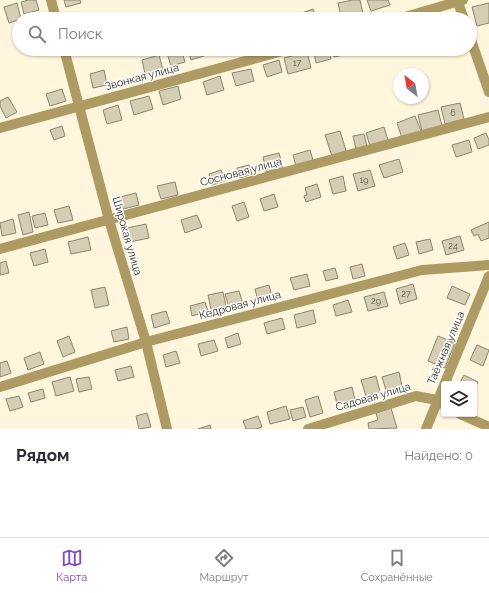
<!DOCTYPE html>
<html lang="ru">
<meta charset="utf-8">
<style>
:root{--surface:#fff;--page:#f7f7f7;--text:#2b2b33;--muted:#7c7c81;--line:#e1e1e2;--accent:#8048bf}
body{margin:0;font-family:Raleway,sans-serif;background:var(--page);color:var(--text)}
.controls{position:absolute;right:12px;bottom:12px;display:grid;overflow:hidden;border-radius:4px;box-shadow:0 1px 3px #0004}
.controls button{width:36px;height:36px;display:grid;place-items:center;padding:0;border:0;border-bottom:1px solid var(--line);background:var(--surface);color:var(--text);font:20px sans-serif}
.compass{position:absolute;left:393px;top:68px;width:36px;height:36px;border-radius:50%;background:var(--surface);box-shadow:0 1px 3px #0004;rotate:329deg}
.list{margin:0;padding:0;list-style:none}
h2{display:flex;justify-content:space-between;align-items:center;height:52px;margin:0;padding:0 16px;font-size:17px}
h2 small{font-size:13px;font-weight:400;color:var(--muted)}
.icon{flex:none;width:22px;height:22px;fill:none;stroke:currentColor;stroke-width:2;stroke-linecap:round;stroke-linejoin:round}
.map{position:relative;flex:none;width:489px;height:429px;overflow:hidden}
.search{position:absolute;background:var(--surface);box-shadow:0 1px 3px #0004;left:12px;right:12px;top:12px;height:44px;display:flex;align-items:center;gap:10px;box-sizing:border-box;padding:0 14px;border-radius:22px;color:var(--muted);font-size:15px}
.sheet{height:108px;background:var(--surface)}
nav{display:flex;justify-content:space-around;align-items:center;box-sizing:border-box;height:56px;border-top:1px solid var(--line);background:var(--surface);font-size:11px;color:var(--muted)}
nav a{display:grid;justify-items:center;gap:2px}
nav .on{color:var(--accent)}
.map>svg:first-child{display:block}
</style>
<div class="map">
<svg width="489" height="429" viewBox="0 0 489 429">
<rect width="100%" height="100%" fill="#fff6dd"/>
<g fill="#d5cdb4" stroke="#8c846d">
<path d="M28 0H36L39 10 24 14 21 2Z"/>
<path d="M64 0H80L81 3 66 7Z"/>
<path d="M353 0H360L363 13 341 17 338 3Z"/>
<path d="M367 0H388L390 5 371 11Z"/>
<path d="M17 3 21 19 9 23 4 7Z"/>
<path d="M489 3V23L477 26 472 7Z"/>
<path d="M313 9 316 19H294L293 16Z"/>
<path d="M181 49 185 62 171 66 167 53Z"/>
<path d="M188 49H211L213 53 191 60Z"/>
<path d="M324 49H328L331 59 316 63 314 52Z"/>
<path d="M332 49H348L349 54 334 57Z"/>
<path d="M441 49H458V50L442 54Z"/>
<path d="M307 52 311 68 288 74 284 58Z"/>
<path d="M159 55 163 70 145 74 142 60Z"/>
<path d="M279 60 282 72 267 77 263 65Z"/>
<path d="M251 69 254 81 236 86 232 73Z"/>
<path d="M104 70 107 85 93 88 90 74Z"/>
<path d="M220 76 224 90 207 95 203 82Z"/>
<path d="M178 86 181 99 163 105 159 91Z"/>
<path d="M62 89 66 101 50 106 46 94Z"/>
<path d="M149 96 153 109 134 115 130 101Z"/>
<path d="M8 97 17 112 6 118 0 106V101Z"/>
<path d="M460 103 464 119 445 124 441 107Z"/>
<path d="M118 105 122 120 107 124 103 110Z"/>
<path d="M438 110 442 126 422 131 418 115Z"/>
<path d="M415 116 421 131 402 138 397 123Z"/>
<path d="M62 126 65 136 54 140 50 130Z"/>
<path d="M384 127 388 140 370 146 366 133Z"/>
<path d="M340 131 346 151 332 156 325 135Z"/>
<path d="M486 133 489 140V145L478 149 474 138Z"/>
<path d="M364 134 367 146 356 149 353 136Z"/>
<path d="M469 140 472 152 456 157 452 145Z"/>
<path d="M310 150 313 160 296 166 293 155Z"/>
<path d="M279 153 283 168 266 172 263 157Z"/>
<path d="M399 159 403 172 384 178 379 165Z"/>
<path d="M249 165 252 174 240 178 237 168Z"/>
<path d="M221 170 225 181 212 185 209 174Z"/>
<path d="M370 170 375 186 358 191 353 174Z"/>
<path d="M343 176 346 191 333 194 329 180Z"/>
<path d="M175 182 178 195 161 199 157 186Z"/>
<path d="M317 184 321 197 306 202 304 196 307 195 305 188Z"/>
<path d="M136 193 139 205 123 209 120 197Z"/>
<path d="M274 194 278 207 264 211 260 199Z"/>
<path d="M244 202 249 217 237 221 232 206Z"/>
<path d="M69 206 73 220 58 223 54 210Z"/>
<path d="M29 212 33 232 23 235 18 215Z"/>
<path d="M45 213 48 225 35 228 32 216Z"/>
<path d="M197 215 202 227 185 233 181 220Z"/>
<path d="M13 219 16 233 2 236 0 223Z"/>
<path d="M489 222V238L481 241 478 234 474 236 471 230Z"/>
<path d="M146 224 149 238 130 242 127 228Z"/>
<path d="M460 236 464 250 446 255 442 241Z"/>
<path d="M88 237 91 250 71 254 68 242Z"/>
<path d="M430 239 433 250 419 254 416 242Z"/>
<path d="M405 243 409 255 397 259 393 247Z"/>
<path d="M45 249 48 262 34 266 30 253Z"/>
<path d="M6 261 9 273 0 275V263Z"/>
<path d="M362 264 365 276 353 279 350 267Z"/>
<path d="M335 268 338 278 326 281 323 271Z"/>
<path d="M307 274 310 286 294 290 290 278Z"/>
<path d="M413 284 417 299 400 304 396 289Z"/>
<path d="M269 285 272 297 258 301 255 289Z"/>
<path d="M452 286 470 294 465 305 447 298Z"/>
<path d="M105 287 109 305 95 308 91 290Z"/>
<path d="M239 291 243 304 229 308 225 294Z"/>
<path d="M223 292 227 311 212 314 208 295Z"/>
<path d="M384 292 388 306 368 311 364 297Z"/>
<path d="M348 300 352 312 336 316 333 305Z"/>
<path d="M205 302 208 311 192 316 190 306Z"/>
<path d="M313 310 316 323 297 328 294 315Z"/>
<path d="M166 311 170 323 154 328 151 315Z"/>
<path d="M282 318 285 329 267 334 264 323Z"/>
<path d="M127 327 129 339 114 342 111 331Z"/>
<path d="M238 333 241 344 228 348 225 338Z"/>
<path d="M69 336 75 352 63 357 57 341Z"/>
<path d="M438 336 455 343 445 368 428 361Z"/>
<path d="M214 340 218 351 201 356 198 344Z"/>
<path d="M477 345 489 350 483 366 470 360Z"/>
<path d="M176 351 180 363 166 367 163 355Z"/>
<path d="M40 352 44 364 28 370 24 358Z"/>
<path d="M7 361 11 373 0 377V363Z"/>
<path d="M131 366 134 377 118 381 115 370Z"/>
<path d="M399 372 402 386 386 390 382 377Z"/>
<path d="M464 375 478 382 474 389V384H459Z"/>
<path d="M376 376 380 392 366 396 361 380Z"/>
<path d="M70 377 74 391 56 396 52 382Z"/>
<path d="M89 377 92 389 79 392 76 379Z"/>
<path d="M352 387 355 400 337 404 334 392Z"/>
<path d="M43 389 45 398 31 402 28 393Z"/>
<path d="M19 396 23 407 10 411 6 399Z"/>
<path d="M318 396 323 413 310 417 305 400Z"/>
<path d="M286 406 290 419 270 424 267 412Z"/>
<path d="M303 407 306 417 293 421 290 410Z"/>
<path d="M391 408 397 428 369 429 368 423 378 420 376 413Z"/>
<path d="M147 413 151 427 139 429 136 416Z"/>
<path d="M258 416 262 427 256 429H246L243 421Z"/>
<path d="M210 425 211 429H198Z"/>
</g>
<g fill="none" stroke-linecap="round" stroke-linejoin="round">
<g stroke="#ae9b63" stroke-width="10">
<path d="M51 0 56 19"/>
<path d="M457 0 464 19"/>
<path d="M398 19 463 0"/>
<path d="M470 37 489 92"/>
<path d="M64 49 109 220 146 342 167 429"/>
<path d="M0 128 290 49"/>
<path d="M0 249 489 117"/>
<path d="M0 387 146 342 422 270 489 265"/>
<path d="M460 414 489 427"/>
<path d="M308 429 416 396 437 400 444 405"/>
<path d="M426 429 489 276"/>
</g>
</g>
<g text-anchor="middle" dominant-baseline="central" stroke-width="3" stroke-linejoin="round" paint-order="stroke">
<g font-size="9" fill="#585446">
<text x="297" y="63">17</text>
<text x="453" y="113">6</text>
<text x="364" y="180">19</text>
<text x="453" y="246">24</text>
<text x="406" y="294">27</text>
<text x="376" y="301">29</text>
</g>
<g font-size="11" fill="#2e2b21" stroke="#fff">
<text transform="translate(142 77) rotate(-15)">Звонкая улица</text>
<text transform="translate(241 172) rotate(-15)">Сосновая улица</text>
<text transform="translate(127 236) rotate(74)">Широкая улица</text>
<text transform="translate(240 305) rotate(-15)">Кедровая улица</text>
<text transform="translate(446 348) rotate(-67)">Таёжная улица</text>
<text transform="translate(373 397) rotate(-16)">Садовая улица</text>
</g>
</g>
</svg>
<div class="controls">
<button><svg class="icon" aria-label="layers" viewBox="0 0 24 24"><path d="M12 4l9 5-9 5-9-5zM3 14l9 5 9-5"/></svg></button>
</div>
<svg class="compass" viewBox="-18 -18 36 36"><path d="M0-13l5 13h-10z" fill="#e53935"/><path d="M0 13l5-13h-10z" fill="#7c7c81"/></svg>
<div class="search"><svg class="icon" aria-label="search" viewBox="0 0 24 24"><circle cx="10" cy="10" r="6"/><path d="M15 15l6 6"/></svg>Поиск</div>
</div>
<section class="sheet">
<h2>Рядом<small>Найдено: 0</small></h2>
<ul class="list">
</ul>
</section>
<nav>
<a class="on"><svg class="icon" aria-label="map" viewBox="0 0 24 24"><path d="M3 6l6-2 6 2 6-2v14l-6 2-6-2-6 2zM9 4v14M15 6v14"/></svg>Карта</a>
<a><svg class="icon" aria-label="directions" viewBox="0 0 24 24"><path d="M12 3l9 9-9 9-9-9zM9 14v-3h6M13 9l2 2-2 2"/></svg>Маршрут</a>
<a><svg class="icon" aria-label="saved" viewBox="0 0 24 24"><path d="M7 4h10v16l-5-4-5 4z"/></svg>Сохранённые</a>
</nav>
